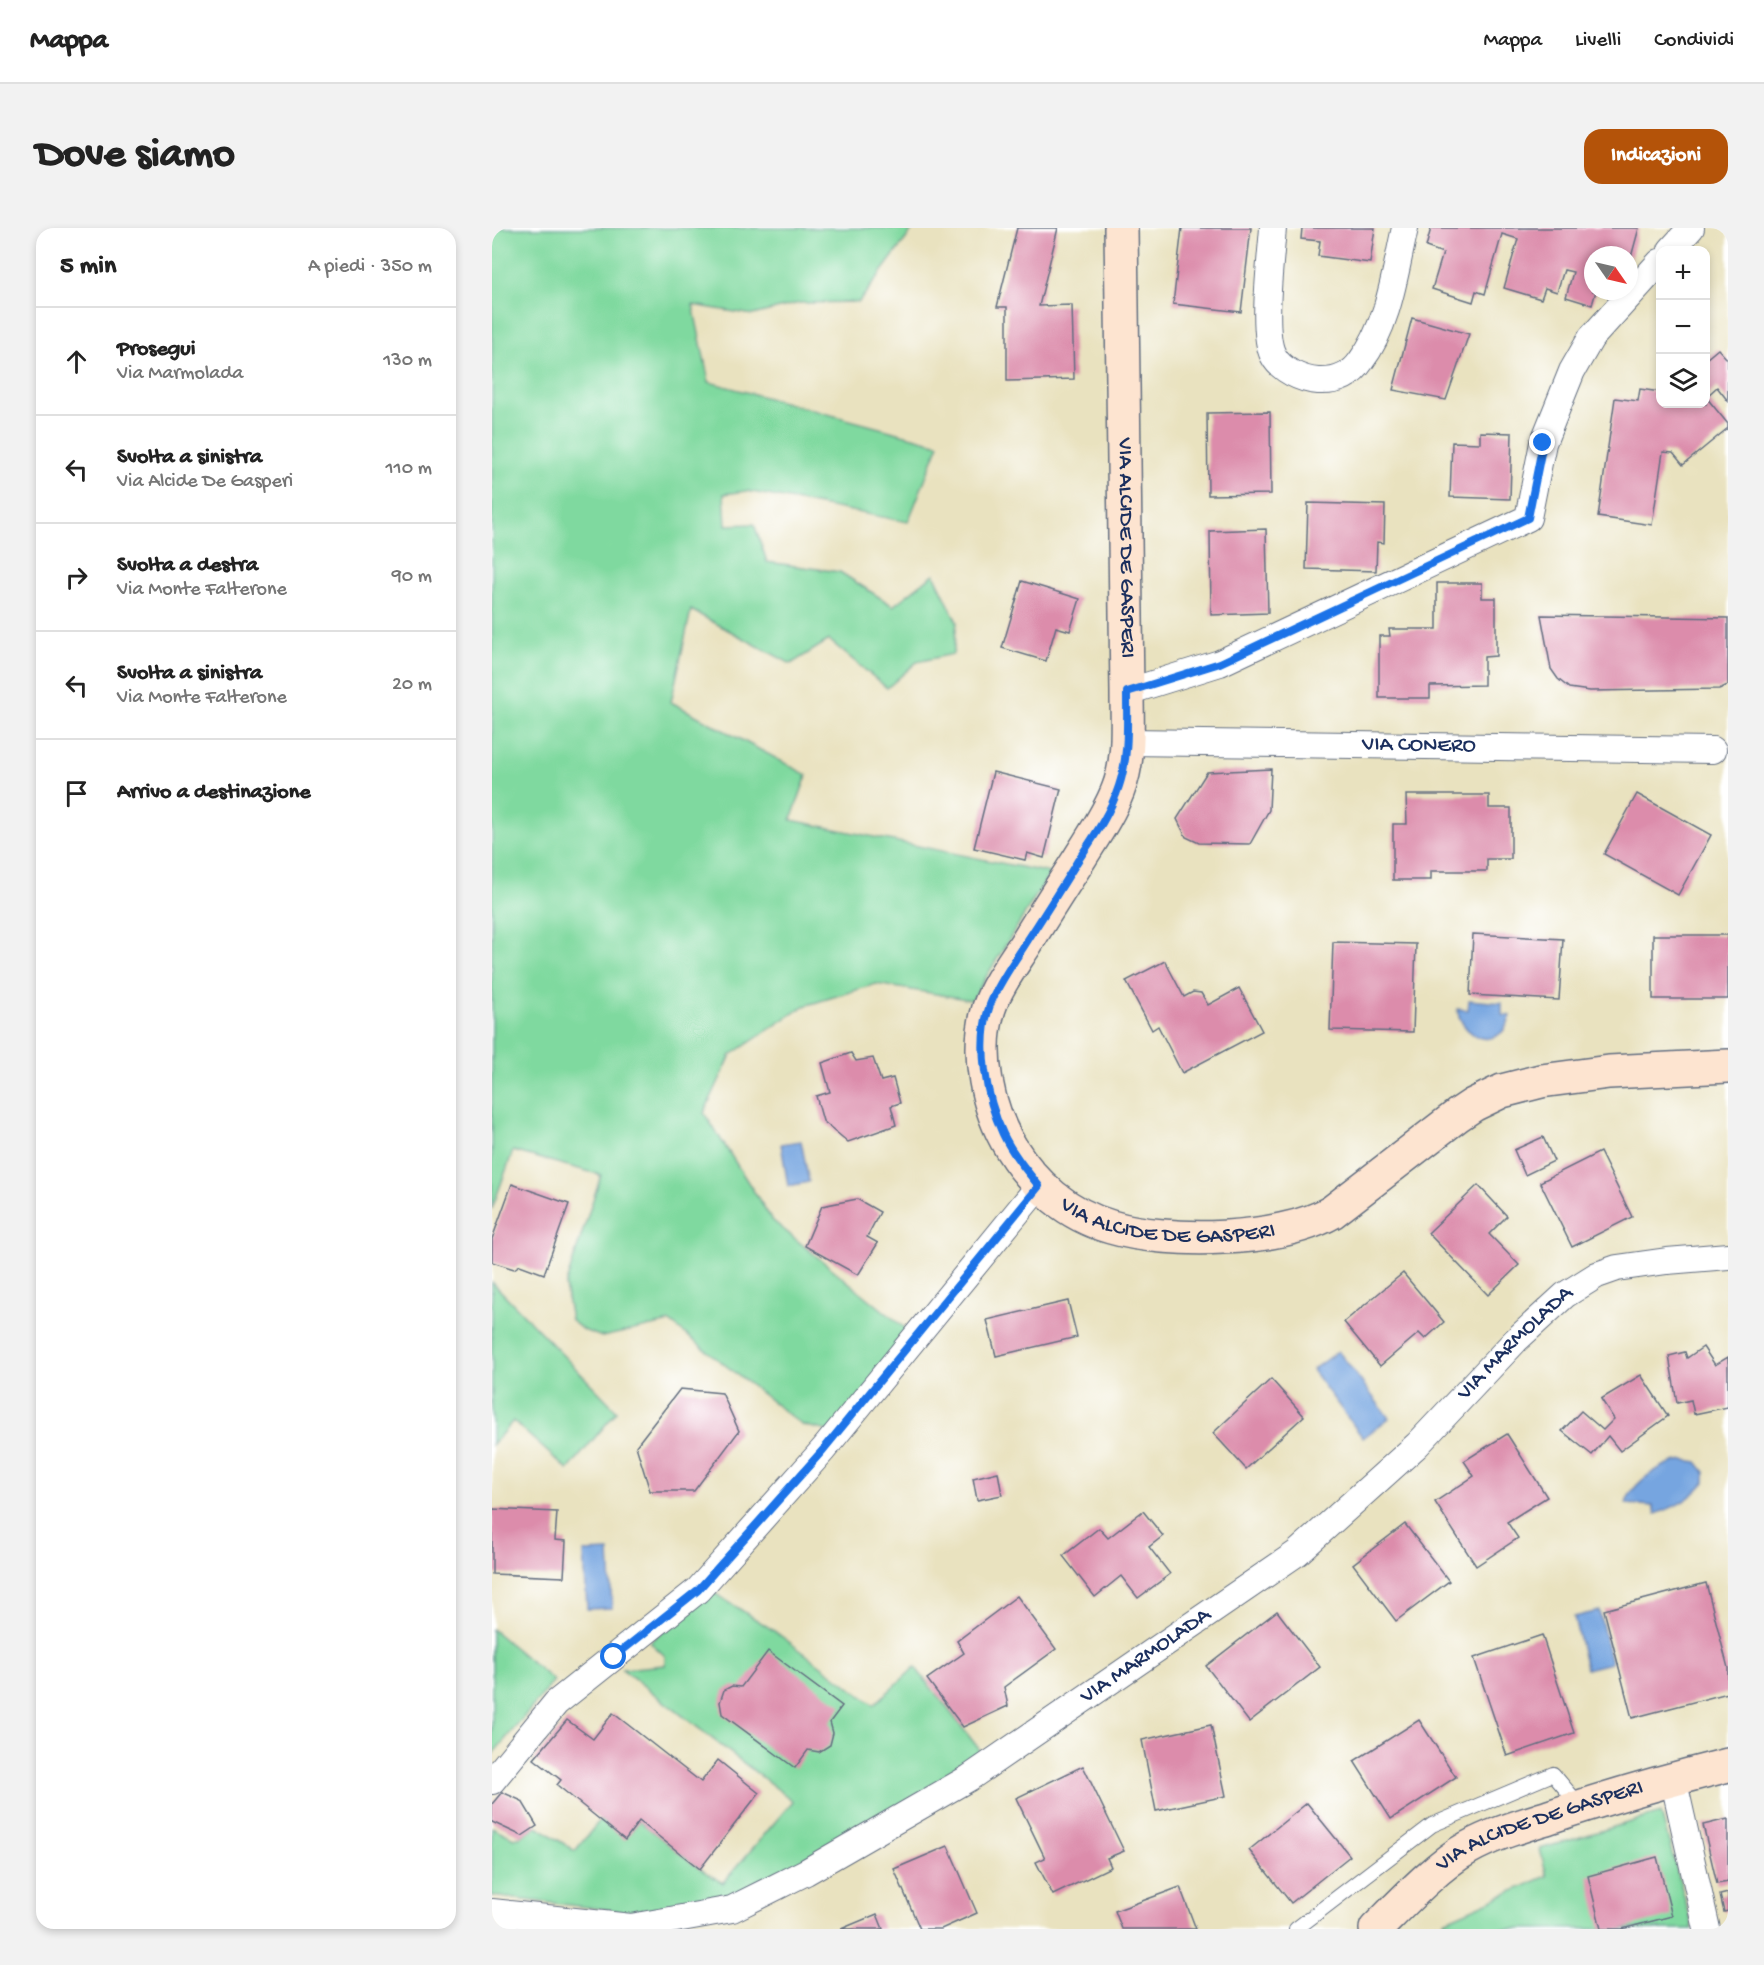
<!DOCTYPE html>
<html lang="it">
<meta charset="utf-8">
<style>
:root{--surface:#fff;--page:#f2f2f2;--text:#222;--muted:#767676;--line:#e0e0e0;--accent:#b45309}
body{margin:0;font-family:"Gochi Hand",sans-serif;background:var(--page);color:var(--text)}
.controls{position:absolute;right:18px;top:18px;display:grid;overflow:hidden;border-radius:12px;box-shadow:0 3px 9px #0003}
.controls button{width:54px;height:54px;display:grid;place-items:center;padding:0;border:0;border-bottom:2px solid var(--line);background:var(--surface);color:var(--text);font:30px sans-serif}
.compass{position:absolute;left:1092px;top:18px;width:54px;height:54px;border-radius:50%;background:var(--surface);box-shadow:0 3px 9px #0003;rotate:124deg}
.stop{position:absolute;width:18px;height:18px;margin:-14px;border:4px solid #1a73e8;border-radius:50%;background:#fff}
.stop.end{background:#1a73e8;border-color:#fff;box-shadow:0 2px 6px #0008}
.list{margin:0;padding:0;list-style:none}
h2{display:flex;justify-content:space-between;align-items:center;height:78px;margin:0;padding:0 24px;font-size:26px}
h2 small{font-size:20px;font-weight:400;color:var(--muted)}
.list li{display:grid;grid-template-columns:39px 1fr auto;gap:18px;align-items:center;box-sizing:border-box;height:108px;padding:0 24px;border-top:2px solid var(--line)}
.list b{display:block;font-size:22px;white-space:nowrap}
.list p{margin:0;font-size:20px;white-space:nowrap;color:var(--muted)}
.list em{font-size:20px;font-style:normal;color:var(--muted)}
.icon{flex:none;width:33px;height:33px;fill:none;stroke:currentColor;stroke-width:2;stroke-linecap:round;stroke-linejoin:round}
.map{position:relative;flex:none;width:1236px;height:1701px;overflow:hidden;border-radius:18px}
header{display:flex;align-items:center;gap:36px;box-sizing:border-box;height:84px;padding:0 30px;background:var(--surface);border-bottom:2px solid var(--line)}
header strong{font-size:28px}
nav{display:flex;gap:33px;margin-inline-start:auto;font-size:21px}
.intro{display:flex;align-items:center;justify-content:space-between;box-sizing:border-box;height:144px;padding:0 36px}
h1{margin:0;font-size:42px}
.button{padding:15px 27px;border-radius:18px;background:var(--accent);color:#fff;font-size:21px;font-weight:700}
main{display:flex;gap:36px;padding:0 36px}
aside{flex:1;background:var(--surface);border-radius:18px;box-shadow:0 3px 9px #0003}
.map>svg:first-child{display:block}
</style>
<header>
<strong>Mappa</strong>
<nav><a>Mappa</a><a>Livelli</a><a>Condividi</a></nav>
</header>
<div class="intro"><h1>Dove siamo</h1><a class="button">Indicazioni</a></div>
<main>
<aside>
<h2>5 min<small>A piedi · 350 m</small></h2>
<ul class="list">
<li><svg class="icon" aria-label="ahead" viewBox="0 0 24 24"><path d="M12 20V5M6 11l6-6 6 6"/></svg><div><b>Prosegui</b><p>Via Marmolada</p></div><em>130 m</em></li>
<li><svg class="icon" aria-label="left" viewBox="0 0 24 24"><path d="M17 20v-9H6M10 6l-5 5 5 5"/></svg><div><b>Svolta a sinistra</b><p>Via Alcide De Gasperi</p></div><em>110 m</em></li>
<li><svg class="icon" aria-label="right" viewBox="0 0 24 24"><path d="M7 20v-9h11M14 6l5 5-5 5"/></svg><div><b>Svolta a destra</b><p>Via Monte Falterone</p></div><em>90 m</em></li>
<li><svg class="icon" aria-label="left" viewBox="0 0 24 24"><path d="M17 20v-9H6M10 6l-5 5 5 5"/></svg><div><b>Svolta a sinistra</b><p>Via Monte Falterone</p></div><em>20 m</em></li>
<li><svg class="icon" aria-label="arrive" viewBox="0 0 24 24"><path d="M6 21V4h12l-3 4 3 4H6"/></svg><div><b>Arrivo a destinazione</b></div></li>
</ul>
</aside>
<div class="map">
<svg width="1236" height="1701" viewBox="0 0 1236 1701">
<rect width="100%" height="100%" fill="#fff"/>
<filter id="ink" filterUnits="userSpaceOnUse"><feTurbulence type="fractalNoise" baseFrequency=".0167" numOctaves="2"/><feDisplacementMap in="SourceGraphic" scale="12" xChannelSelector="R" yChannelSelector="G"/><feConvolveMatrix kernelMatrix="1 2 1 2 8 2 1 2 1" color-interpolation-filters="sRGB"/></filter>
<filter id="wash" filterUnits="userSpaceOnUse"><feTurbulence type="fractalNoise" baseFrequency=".008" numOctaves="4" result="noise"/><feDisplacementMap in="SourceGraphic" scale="24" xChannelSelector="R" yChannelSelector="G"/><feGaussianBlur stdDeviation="1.35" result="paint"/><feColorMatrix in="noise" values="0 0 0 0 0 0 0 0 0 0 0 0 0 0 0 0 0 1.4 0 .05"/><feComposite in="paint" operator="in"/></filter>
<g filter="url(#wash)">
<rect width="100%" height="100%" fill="#e9e2bf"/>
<g fill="#7fd99f" stroke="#4d847e" stroke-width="1.5">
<path d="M0 0H422L367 74 307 75 261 87 201 77 217 154 447 216 416 294 255 263 232 266 234 297 262 296 275 334 348 344 401 378 442 346 465 394 461 426 425 434 395 460 337 412 299 436 199 382 179 474 315 547 299 592 558 645 480 772 384 756 312 778 239 827 212 885 280 992 419 1105 340 1204 310 1197 178 1094 110 1109 91 1102 79 1092 73 1058 109 947 21 923 0 981Z"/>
<path d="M0 1054 125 1183 76 1242 21 1193 0 1217Z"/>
<path d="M219 1363 281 1402 382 1477 423 1439 491 1526 399 1583 248 1666 145 1685 0 1668V1599L22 1610 30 1608 45 1598 83 1623 108 1592 133 1611 147 1593 208 1641 231 1655 301 1573 130 1441 173 1437V1428L158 1414Z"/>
<path d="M0 1401 62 1453 0 1527Z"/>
<path d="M1169 1585 1201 1701H954L952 1693 1055 1648 1048 1621Z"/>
</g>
<g fill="#76a5e0" stroke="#486a9f" stroke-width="1.5">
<path d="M977 772 1010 775V787L1019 788C1016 794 1014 801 1009 805 989 820 969 801 965 781L976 782Z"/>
<path d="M309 913 317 954 296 958 289 916Z"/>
<path d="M846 1123 897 1190 871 1210 820 1142Z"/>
<path d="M1192 1232 1205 1234 1213 1244V1254C1199 1271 1185 1278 1164 1286L1161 1278 1134 1276C1139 1255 1171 1234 1192 1232Z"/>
<path d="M117 1323 120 1380 95 1381 92 1324Z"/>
<path d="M1107 1383 1119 1435 1094 1441 1082 1389Z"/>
</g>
<g id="blocks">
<g fill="#dc8cab">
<path d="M525 0H566L547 78 580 77 582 151 515 153V79H505Z"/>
<path d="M690 0H759L749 84 681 76Z"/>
<path d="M810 0H883L878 35 826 28 828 13 809 11Z"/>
<path d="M939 0H1147L1138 33 1137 27H1101V63H1104L1100 77 1074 69 1081 44 1072 42 1065 64 1053 60 1049 71 1012 60 1026 11 1010 6 993 66 984 63 981 74 940 61 951 25 934 19Z"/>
<path d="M920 90 977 106 954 172 901 162Z"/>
<path d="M1226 121 1236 132V173L1225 159 1214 169 1236 196V200L1191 237 1181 225 1171 224 1160 297 1106 289 1123 170 1146 173 1148 161 1168 164V176H1214V131Z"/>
<path d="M778 184 779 266 716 267 715 185Z"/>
<path d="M988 204 1020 205 1018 271 958 269 960 214 988 215Z"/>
<path d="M816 275 893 277 892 315 885 314 884 343 814 341Z"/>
<path d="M774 301 776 385 719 387 718 303Z"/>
<path d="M530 353 588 371 578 403 564 399 554 433 510 420Z"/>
<path d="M945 355H990V370H1004V428L992 429V457L938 458V470H887V408H898L897 401H945Z"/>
<path d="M1049 387 1236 390V457L1227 461 1098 463 1077 460 1066 451 1059 441Z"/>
<path d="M779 541 777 582 758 616 707 615 694 609 685 591 715 544Z"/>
<path d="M501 544 569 561 552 630 535 625 533 632 482 620Z"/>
<path d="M1145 566 1219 607 1186 667 1112 626Z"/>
<path d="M914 567H997V580H1019V631H995V643H939V652H901V596H915Z"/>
<path d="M981 706 1071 711 1067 772 978 767Z"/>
<rect x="1161" y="707" width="75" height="64"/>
<path d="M841 714 924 716 921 804 838 802Z"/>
<path d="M673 733 692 769 701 764 709 765 716 777 747 760 770 803 690 845 666 798 660 802 634 753Z"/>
<path d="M359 825 364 833 381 830 389 853 401 850 408 875 399 878 404 897 356 914 331 893 324 868 338 864 330 835Z"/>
<path d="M1051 909 1062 933 1033 947 1022 922Z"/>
<path d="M1108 924 1140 989 1080 1019 1048 954Z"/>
<path d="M20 956 77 976 52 1046 28 1037 22 1041 0 1034V1011Z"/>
<path d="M986 957 1015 988 997 1006 1027 1037 996 1067 936 1005Z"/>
<path d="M365 971 388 984 375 1009 386 1015 366 1047 313 1018 330 978Z"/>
<path d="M911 1045 952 1094 933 1111 927 1105 888 1138 852 1094Z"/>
<path d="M576 1073 585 1109 504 1128 495 1092Z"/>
<path d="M1211 1119 1223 1137 1236 1129V1179L1202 1186 1199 1172 1185 1175 1177 1128 1193 1124 1195 1130Z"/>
<path d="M1149 1147 1176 1188 1128 1223 1116 1208 1100 1227 1070 1203 1089 1183 1111 1202 1122 1191 1109 1171Z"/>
<path d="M779 1151 812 1188 754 1241 721 1205Z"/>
<path d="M188 1161 230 1165 247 1203 202 1263H158L144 1218Z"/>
<path d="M1015 1206 1055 1269 1015 1294 1026 1310 984 1338 943 1274 982 1248 972 1233Z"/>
<path d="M506 1244 510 1267 485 1272 481 1250Z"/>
<path d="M0 1281 65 1284 63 1312 74 1313 72 1349 0 1346Z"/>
<path d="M651 1283 671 1308 657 1319 678 1346 646 1370 629 1348 603 1369 571 1328 607 1300 616 1310Z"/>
<path d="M913 1296 957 1353 904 1393 861 1336Z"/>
<path d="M1214 1355 1236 1440V1465L1140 1490 1112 1382Z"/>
<path d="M525 1368 564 1421 512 1459 516 1478 471 1499 435 1451 472 1425 465 1413Z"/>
<path d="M785 1383 828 1439 757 1494 714 1438Z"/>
<path d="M1050 1407 1082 1505 1015 1528 982 1430Z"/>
<path d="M276 1423 350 1478 338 1494 341 1505 338 1517 327 1524 316 1522 303 1540 230 1486 228 1474 232 1462 240 1458 249 1459Z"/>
<path d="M121 1485 209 1554 226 1532 267 1565 208 1641 147 1593 133 1612 65 1557 69 1552 42 1531 75 1492 101 1511Z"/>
<path d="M927 1492 964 1549 899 1591 862 1533Z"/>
<path d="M719 1497 734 1568 664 1583 650 1512Z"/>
<path d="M591 1538 632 1623 615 1630 619 1639 561 1667 544 1634 553 1630 524 1570Z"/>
<path d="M10 1564 30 1573 45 1598 30 1608 0 1594V1576Z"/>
<path d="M815 1575 858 1628 799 1675 757 1622Z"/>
<path d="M1236 1591V1654L1225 1656 1211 1597Z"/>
<path d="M456 1618 485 1685 449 1701H428L402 1641Z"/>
<path d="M1165 1629 1180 1688 1130 1701H1109L1096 1648Z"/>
<path d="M688 1659 704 1701H630L623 1683Z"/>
<path d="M1236 1665V1683L1232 1684 1228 1667Z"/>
<path d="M385 1686 391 1701H349Z"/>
</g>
</g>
</g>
<g filter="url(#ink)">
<use href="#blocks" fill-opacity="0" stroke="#636e80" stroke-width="1.5"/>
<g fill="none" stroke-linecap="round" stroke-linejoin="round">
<g stroke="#636e80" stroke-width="16">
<path id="lane" d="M804 1701 940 1597 1061 1546 1088 1578"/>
</g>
<g stroke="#636e80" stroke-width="28">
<g id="street">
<path d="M781 0C779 29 769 104 781 127 788 142 810 152 826 153 844 154 859 148 869 133 897 96 903 44 913 0"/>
<path d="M1179 22 1199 0"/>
<path d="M635 464 728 435 1036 290 1051 215 1080 143 1099 110 1168 34"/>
<path id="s1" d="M635 514 1221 522"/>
<path d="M1181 1550 1215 1701"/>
<path d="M0 1553 64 1475 206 1362 331 1222 547 958"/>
<path id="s2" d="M0 1684 139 1699 240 1681 314 1644 477 1550 805 1325 925 1217 1024 1112 1073 1067 1105 1047 1125 1040 1175 1033 1236 1028"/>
</g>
</g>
<g stroke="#636e80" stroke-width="36">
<g id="secondary">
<path id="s3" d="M629 0 635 464C635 496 638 532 626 562 616 588 600 610 586 633 568 661 550 689 533 717 520 737 505 757 497 780 483 824 495 881 519 920 542 957 576 987 619 999 676 1016 788 1014 840 984L966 887 981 877 1010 863 1049 853 1117 844 1236 838"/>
<path id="s4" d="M884 1701C909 1676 945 1637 976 1620 1001 1606 1029 1598 1057 1589 1116 1569 1176 1552 1236 1537"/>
</g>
</g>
<use href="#lane" stroke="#fff" stroke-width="14"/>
<use href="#street" stroke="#fff" stroke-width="26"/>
<use href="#secondary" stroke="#fde4d0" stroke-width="33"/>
</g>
</g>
<g fill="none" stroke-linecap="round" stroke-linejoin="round" filter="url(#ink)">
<path stroke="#1a73e8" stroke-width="8" d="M122 1429 206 1362 331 1222 547 958C534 942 520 925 511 906 494 870 484 815 498 777 506 756 520 737 532 718 550 690 568 662 585 634 601 610 618 586 627 558 637 528 635 495 635 464L728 435 1036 290 1051 215"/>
</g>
<g text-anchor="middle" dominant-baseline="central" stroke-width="4.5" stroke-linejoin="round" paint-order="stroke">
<g font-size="22" fill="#1b2f5e" stroke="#fff">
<text stroke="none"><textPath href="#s3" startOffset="320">VIA ALCIDE DE GASPERI</textPath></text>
<text stroke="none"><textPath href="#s1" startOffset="292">VIA CONERO</textPath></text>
<text stroke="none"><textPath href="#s3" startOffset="1148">VIA ALCIDE DE GASPERI</textPath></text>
<text stroke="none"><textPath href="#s2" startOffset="1214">VIA MARMOLADA</textPath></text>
<text stroke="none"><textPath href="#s2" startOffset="728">VIA MARMOLADA</textPath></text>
<text stroke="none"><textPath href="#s4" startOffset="198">VIA ALCIDE DE GASPERI</textPath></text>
</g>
</g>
</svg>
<div class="controls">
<button>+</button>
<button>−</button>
<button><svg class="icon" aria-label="layers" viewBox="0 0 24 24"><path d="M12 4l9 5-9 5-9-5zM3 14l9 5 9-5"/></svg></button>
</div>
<svg class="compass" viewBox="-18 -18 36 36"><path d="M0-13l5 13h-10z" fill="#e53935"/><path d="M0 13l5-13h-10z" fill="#767676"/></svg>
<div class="stop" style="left:122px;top:1429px"></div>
<div class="stop end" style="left:1051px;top:215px"></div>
</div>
</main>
